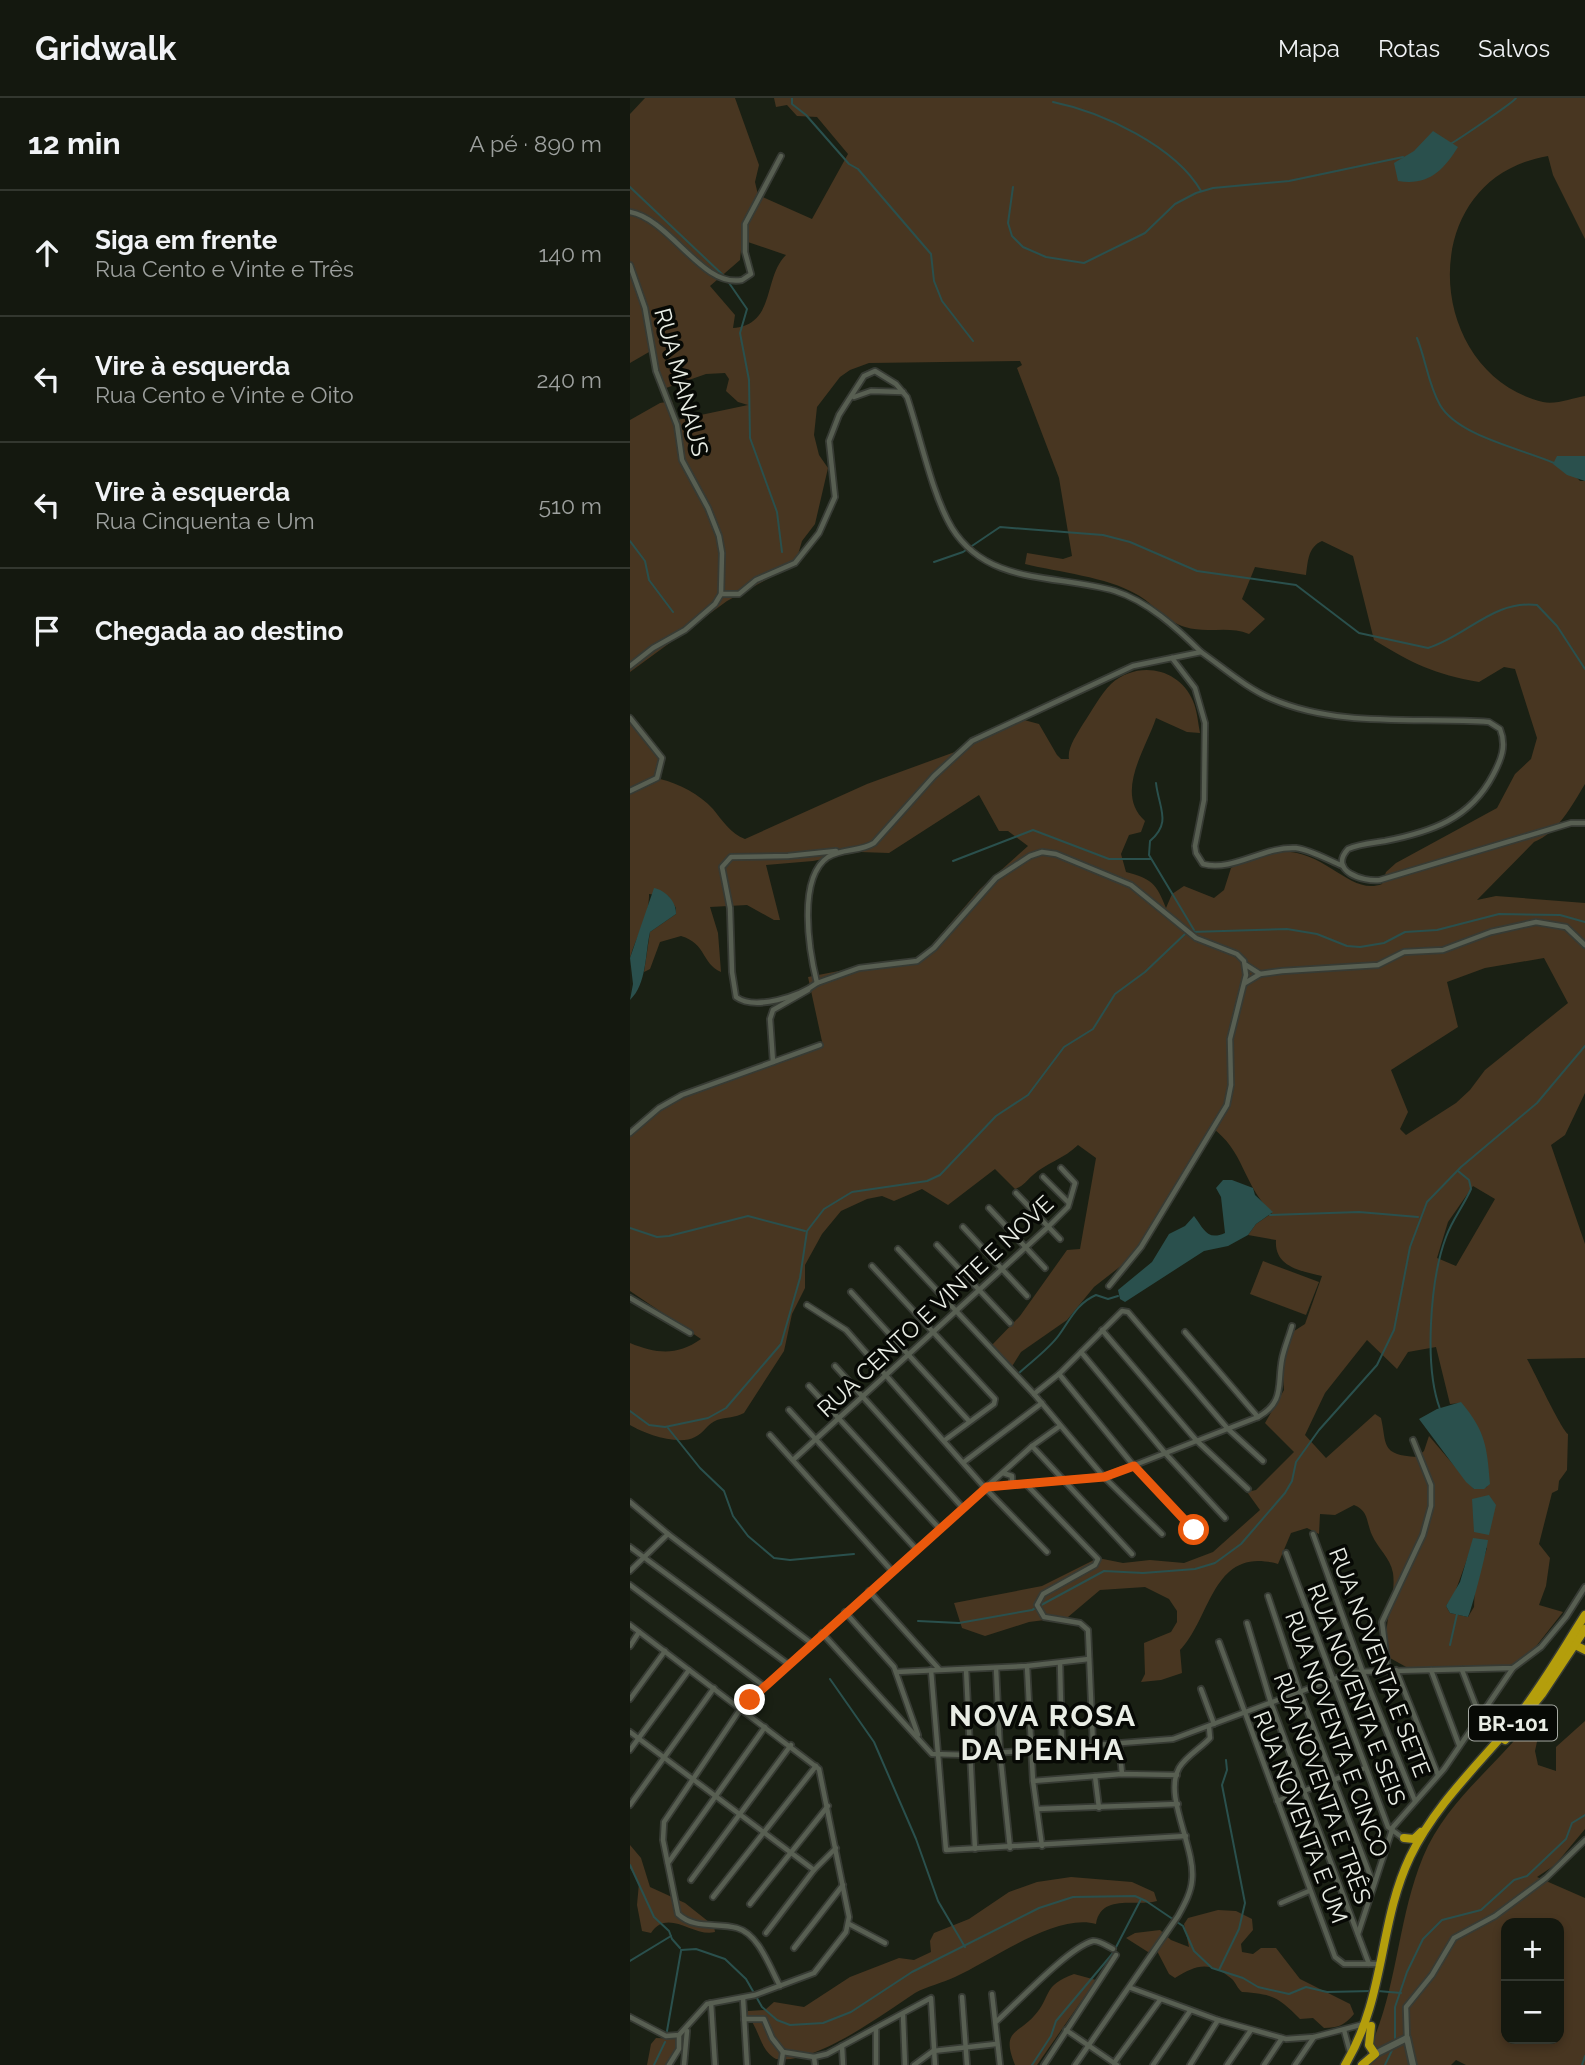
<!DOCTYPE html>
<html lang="pt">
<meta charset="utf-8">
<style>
:root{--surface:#14180f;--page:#1d2118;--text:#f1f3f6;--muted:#9da09e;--line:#33372f}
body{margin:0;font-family:Raleway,sans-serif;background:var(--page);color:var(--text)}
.controls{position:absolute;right:21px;bottom:21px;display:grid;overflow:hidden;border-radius:14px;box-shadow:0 4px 10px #0003}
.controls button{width:63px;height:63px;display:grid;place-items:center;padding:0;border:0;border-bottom:2px solid var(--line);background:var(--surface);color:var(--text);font:35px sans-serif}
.stop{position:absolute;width:21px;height:21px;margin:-16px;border:5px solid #ea580c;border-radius:50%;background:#fff}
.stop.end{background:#ea580c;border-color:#fff;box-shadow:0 2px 7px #0008}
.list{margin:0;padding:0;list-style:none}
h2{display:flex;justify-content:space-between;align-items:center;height:91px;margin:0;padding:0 28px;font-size:30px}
h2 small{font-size:23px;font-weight:400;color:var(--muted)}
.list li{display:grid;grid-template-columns:46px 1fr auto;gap:21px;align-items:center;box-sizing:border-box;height:126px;padding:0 28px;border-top:2px solid var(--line)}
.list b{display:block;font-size:26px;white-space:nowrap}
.list p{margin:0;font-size:23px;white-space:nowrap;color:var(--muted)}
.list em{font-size:23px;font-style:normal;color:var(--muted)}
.icon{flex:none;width:38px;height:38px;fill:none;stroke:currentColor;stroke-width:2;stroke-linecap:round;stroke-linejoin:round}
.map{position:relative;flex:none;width:955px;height:1967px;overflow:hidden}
header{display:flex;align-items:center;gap:42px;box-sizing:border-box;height:98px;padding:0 35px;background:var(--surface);border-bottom:2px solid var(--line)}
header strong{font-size:33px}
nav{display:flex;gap:38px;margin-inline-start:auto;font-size:24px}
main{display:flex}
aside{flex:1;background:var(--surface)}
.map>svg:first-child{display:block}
</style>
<header>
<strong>Gridwalk</strong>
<nav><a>Mapa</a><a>Rotas</a><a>Salvos</a></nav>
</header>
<main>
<aside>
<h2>12 min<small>A pé · 890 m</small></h2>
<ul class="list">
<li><svg class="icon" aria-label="ahead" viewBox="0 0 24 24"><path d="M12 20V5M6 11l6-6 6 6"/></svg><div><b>Siga em frente</b><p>Rua Cento e Vinte e Três</p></div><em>140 m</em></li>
<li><svg class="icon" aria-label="left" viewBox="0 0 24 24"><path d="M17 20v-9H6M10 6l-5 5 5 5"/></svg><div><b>Vire à esquerda</b><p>Rua Cento e Vinte e Oito</p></div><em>240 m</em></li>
<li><svg class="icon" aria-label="left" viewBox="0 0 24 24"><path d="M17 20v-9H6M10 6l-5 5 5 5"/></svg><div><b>Vire à esquerda</b><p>Rua Cinquenta e Um</p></div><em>510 m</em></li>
<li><svg class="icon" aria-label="arrive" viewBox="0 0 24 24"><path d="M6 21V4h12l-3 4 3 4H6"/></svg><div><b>Chegada ao destino</b></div></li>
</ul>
</aside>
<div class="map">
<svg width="955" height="1967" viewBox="0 0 955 1967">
<rect width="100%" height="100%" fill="#1a2014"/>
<g fill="#483621" fill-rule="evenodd">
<path d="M15 0H105L129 67 125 84 128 97 182 121 218 56 187 19 167 18 157 7 146 9 144 0H955V141L923 77 918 58C782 81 794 275 913 304 925 307 943 300 955 298V358H927L950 383H955V686C942 707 928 735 904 744L847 802 866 798 955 805V995L935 1037 921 1047 955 1146V1260L897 1261C904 1273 931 1331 938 1336L937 1372 929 1383 928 1392 922 1395 909 1446 920 1460 916 1488 909 1507 933 1514 900 1556 882 1567 778 1570 760 1560C749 1526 767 1505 763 1475 760 1459 748 1451 742 1437 736 1424 739 1413 724 1407L705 1417 690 1416 689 1436 677 1430 661 1435 648 1466C582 1447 581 1521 550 1552L552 1575 531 1582 511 1584 515 1576 514 1545 541 1534 547 1524V1513L539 1501 515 1489 470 1492 438 1519 399 1524 355 1538 332 1530 324 1505 412 1488 468 1460 493 1465 520 1462 554 1465 583 1454 630 1412 617 1394 626 1392 664 1354 635 1325 654 1292 652 1268 661 1235 675 1226 692 1178C671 1173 644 1169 646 1142L618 1137 626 1126 642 1115C612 1086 615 1053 581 1029L519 1130 521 1133 496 1164 464 1189 437 1222 391 1254 381 1270 361 1248 390 1218 437 1152 450 1151 466 1060 448 1047C435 1060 415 1066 403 1077 396 1083 395 1087 385 1091L365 1071 318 1107 292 1091 264 1103 252 1098 237 1101 211 1113 192 1136 175 1167V1190L162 1216 154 1253 114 1315C105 1320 97 1319 87 1322 77 1326 74 1335 65 1339 49 1348 15 1336 0 1327V1245C27 1256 47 1258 71 1241L0 1193V1036L48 1000 193 948 178 879 255 864H287L350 791 398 748 378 733H369L349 697 259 755 230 754 183 763 136 767 150 822H144L117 807 80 809 88 835 91 874C71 865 77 846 51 838L30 844 20 871 14 874 20 834 46 816V810L38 798 19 796C20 818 6 838 0 860V623L32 656 30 681C50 686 69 696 83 711 92 722 101 736 115 741L237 686 333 651 394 622 409 626 427 657 431 661H439C437 650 447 636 453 626 462 613 470 597 481 586 508 562 549 570 563 603 567 612 568 624 570 635L557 634 526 620C516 651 484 695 515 723L511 734 499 737 491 756 496 774C522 781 526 785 536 810L542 796 554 788 584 800 594 792 601 770C683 719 711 802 752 786L756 774 766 765 867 710 885 676 901 661 907 640 885 571 874 569 849 584C804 576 783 566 744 542L723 458 692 443C678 449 678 463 676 477L625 469 612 501 635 521 619 536C598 527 577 536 555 529 535 523 523 505 506 496 477 479 428 474 395 466L397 455 433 461 442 458 429 380 387 270 392 267 390 263 239 265 220 272 210 279 187 309 184 337 189 357 198 370 185 426 172 443 167 460 156 471 97 503 0 574V322L30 305 42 303 47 322 118 307 108 304 96 293 99 281 95 275 76 276 36 290 19 254 0 265V16ZM112 142 156 157C133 179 146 227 103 230L105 217 80 188 110 162ZM914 860 938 905 855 972 840 992 826 1005 776 1037 770 1031 778 1014 761 972 828 929 817 884 855 870ZM843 1088 865 1101 826 1168 807 1160 818 1124ZM737 1242 767 1271 778 1254 806 1249 820 1306 831 1305 859 1376 857 1389 844 1391 799 1338 794 1353 787 1359C750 1357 757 1346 751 1320L745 1316 696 1360 675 1337 695 1295ZM843 1445 857 1450 845 1486 844 1509 838 1519 820 1515 816 1508 824 1497Z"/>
<path d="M633 1163 689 1184 676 1217 620 1196Z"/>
<path d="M955 1623V1731L925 1767 907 1779 955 1800V1967H836L826 1962 821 1967H731C768 1903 765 1827 793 1759 815 1706 860 1673 895 1630L908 1639 905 1653 908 1667 926 1673V1649ZM876 1825H929V1941H876Z"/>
<path d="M0 1747 11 1760 20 1789 55 1805 84 1828 85 1834C64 1840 38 1809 21 1835L12 1833 7 1807 9 1785 0 1770Z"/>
<path d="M441 1779 502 1784 524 1794 527 1803C506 1809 471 1795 466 1826 426 1815 362 1862 325 1879 313 1885 297 1888 285 1895 254 1915 186 1967 146 1961 129 1952 130 1930 117 1918L118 1913 135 1912 144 1904 174 1909 220 1879 269 1860 284 1862 301 1854 300 1843 304 1835 339 1821 379 1794 407 1784Z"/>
<path d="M588 1812 606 1813 622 1821 623 1832 611 1846 612 1854 623 1856 631 1850H646L670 1881 720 1906 724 1916C715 1927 708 1930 694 1930L683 1920 670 1921C649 1900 644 1896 612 1894 607 1890 606 1885 602 1881 579 1862 566 1867 545 1880L539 1876 527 1853 518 1854 496 1840 505 1835 530 1832 541 1842 559 1849 554 1826 558 1820Z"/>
<path d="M444 1876 466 1882 407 1967H385C371 1932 387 1937 404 1918 422 1899 411 1888 444 1876Z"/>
<path d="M26 1940 53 1941 54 1952 42 1958 35 1967H17L21 1946Z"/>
</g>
<g fill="#2a504d">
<path d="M803 33 828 49C813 73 798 88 768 83L764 65 784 53Z"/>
<path d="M927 358H955V383L937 377 923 366Z"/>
<path d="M24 790C35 792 47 804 46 816L20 834C15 856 17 886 0 902L3 886 0 860Z"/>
<path d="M593 1082H602L623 1090 625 1097 643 1114 626 1126 618 1137 598 1148 574 1153 495 1204 490 1201 488 1192 522 1164 539 1136 555 1128 564 1118C574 1131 577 1143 595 1135L591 1099 586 1090Z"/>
<path d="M831 1304C856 1334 857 1349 860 1386L854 1391H844L836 1384 789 1321 807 1311Z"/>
<path d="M859 1397 866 1407 859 1437 844 1434 842 1401Z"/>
<path d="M843 1440 858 1442C857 1452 841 1515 838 1519L820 1515 816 1508 830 1484Z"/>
</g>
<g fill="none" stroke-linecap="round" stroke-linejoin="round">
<g stroke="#2a504d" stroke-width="2">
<path d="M162 0V6L176 17 219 66 228 71 301 156 304 183 312 203 343 243"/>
<path d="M423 4C472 14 545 48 571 93"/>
<path d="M822 45C829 41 884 4 886 0"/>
<path d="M0 89 94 178"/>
<path d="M383 89 378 125 382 138 393 149 416 159 454 165 515 135 545 106 566 95 583 90 659 83 773 59"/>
<path d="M97 182 117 211 110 235 119 282 120 340 147 414 152 454"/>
<path d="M787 240C796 262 798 286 810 307 828 338 892 351 924 365"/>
<path d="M0 443 15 463 19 482 43 514"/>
<path d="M304 464 333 454 370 429 473 437 500 444 567 473 666 487 729 535 798 550C837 538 863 502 907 507L927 528 955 571"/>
<path d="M526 685C529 711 542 724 520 743L519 757 564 832"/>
<path d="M323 763 403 732 479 761H521"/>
<path d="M561 834 657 831 687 836 717 848 730 849 754 845 775 834 807 832 869 816 930 817 955 824"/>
<path d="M640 1117 729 1114 788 1119"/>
<path d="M0 1130 27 1139 39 1138 118 1118 175 1133"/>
<path d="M389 1275C402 1263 419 1251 429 1237 440 1222 447 1205 466 1197L478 1201 488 1198"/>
<path d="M810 1311C794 1269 800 1182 816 1139 822 1122 834 1107 841 1091L839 1082 828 1073"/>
<path d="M0 1313 19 1327 35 1329 78 1320 96 1310 151 1246 170 1180 177 1133 194 1111 222 1094 297 1083 310 1077 366 1018 398 997 434 949 463 931 485 896 515 874 556 835"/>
<path d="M38 1330 70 1370 94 1393 103 1418 118 1438 144 1460 160 1462 224 1456"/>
<path d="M288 1523 329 1525 402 1512 474 1473 513 1475 565 1471 585 1465 611 1446 655 1395 662 1383 666 1364 689 1332 747 1267 764 1232 780 1149 797 1104 831 1069 907 1005 955 948"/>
<path d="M820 1547 827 1516"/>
<path d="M200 1581 244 1644 286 1741 308 1803 335 1849"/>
<path d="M0 1767 24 1819 39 1833 42 1841 50 1850"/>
<path d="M51 1852 66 1851 95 1861 116 1881 132 1909 147 1922 160 1927 193 1925 221 1914 282 1874 409 1810 443 1799 505 1798 516 1803 553 1828 564 1853 582 1870 613 1880 628 1889 659 1896 676 1889 697 1894 742 1893"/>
<path d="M0 1863 41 1838"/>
<path d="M589 1872 609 1831 615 1805 592 1687 597 1672 596 1662"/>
<path d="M748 1893 771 1895"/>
<path d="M37 1933 51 1853"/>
<path d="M765 1942V1909L777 1874 793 1841 812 1822 851 1812 884 1782 897 1778 936 1741 942 1725 955 1717"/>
<path d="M24 1967 35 1944"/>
<path d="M402 1967 421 1938 426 1923 483 1855 511 1801"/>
<path d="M755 1967 764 1948"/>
<path d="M952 1967 955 1958"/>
</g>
<g stroke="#373b34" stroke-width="8">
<g id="street">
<path d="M0 114C40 121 72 190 112 182L121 176 115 154V126L151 58"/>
<path d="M0 167 15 210 26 273 47 327 52 362 78 410 89 438 92 455 91 496 85 506 55 532 23 550 0 568"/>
<path d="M224 299 241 293 273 294"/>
<path d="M91 496H109L126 482 165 465 189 435 205 399 199 343 209 317 234 278 245 273 266 286 277 299C290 337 302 397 322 430 358 488 427 476 485 493 517 503 547 530 571 554"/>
<path d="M542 560 565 590 575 625 574 702 565 748 566 755 573 766C603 774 634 748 666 750 681 752 698 762 713 768"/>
<path d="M0 620 32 660 27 680 0 693"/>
<path d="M616 867 630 876"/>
<path d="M187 885C170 898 125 913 106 899L102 874 100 810 92 769 101 759 158 758 206 753"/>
<path d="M615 885 630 876 652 873 748 867 774 854 813 852 861 834 906 824 936 829 955 847"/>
<path d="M143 964 140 921 143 912 178 892"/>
<path d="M0 1035 29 1010 52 997 190 947"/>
<path d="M413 1079 439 1105"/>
<path d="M386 1095 430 1141"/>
<path d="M359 1110 415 1170"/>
<path d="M333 1129 397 1198"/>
<path d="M307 1147 380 1225"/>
<path d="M268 1151 404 1296 474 1379 532 1436"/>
<path d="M242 1168 365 1301 364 1306 315 1342"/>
<path d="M479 1188 511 1149 597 1007 601 987 600 941 616 877 614 863 607 856 566 840 501 787 426 756 412 754 400 758 366 780 304 850 287 863 229 870 187 885C179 853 167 780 198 759 213 750 230 754 244 745L304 678 342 643 503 568 571 554C594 570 616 590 642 601 709 630 788 619 859 624L870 631C877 648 871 662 863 677 840 721 801 734 755 743 743 745 729 746 718 751 698 773 733 784 750 782L941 725H955"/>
<path d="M221 1194 339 1323"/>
<path d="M0 1200 60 1235"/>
<path d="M177 1207 216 1232 355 1390 417 1454"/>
<path d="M472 1232 566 1342 618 1391"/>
<path d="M555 1234 628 1319"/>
<path d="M451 1254 535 1355 595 1420"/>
<path d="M205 1268 333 1410"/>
<path d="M429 1276 504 1368 564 1432"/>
<path d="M179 1288 309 1430"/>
<path d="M404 1296 429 1276 492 1213 498 1214 598 1331 633 1363"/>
<path d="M159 1312 287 1452"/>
<path d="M140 1337 263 1474"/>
<path d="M402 1348 502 1456"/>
<path d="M163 1362 418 1129 438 1109 445 1085 431 1070"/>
<path d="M334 1364 412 1305"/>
<path d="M373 1375 382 1378V1387"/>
<path d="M396 1386 468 1461 465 1467 413 1496 407 1507 414 1519 450 1525 458 1532 463 1647"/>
<path d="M358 1389 474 1379 628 1319C655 1304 647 1287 652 1261 654 1250 659 1239 662 1228"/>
<path d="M0 1404 38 1436 181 1545"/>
<path d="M683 1436 732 1572 785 1703"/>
<path d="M0 1449 158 1566"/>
<path d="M656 1455 758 1729 773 1740"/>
<path d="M0 1473 38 1436"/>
<path d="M0 1487 134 1588"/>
<path d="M239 1493 309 1571"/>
<path d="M638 1498 670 1594 743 1785"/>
<path d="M215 1514 264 1569 288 1637"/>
<path d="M617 1525 641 1605 739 1866"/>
<path d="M0 1527 189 1671 219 1819 216 1834 184 1875 125 1897 77 1906 49 1937 36 1938 0 1919"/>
<path d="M192 1535 302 1656 339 1657 543 1641 723 1574 883 1570 911 1549 936 1519 955 1489"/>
<path d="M589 1544 705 1859 714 1866H750"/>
<path d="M0 1548 9 1534"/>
<path d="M430 1565 432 1650"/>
<path d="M397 1568 403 1683 412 1748"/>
<path d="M366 1570 370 1655 380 1750"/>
<path d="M336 1571 345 1751"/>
<path d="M301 1572 316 1752 556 1738"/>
<path d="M758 1572 752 1524 793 1437 801 1408V1387L783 1342"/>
<path d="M766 1572 808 1677"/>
<path d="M801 1572 829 1647"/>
<path d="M832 1572 849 1616"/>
<path d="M266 1574 397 1568 459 1561"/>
<path d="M571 1591 584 1626"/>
<path d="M0 1601 35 1553"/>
<path d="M0 1634 184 1772"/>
<path d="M489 1645 492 1676"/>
<path d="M0 1652 59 1572"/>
<path d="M465 1678 469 1710"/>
<path d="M403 1683 492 1676 547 1677"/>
<path d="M647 1703 735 1670"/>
<path d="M0 1707 84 1590"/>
<path d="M407 1711 548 1706"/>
<path d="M38 1765 135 1629"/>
<path d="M61 1782 161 1647"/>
<path d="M83 1799 186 1668"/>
<path d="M651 1805 679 1793"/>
<path d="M120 1806 198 1708"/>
<path d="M219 1826 255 1845"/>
<path d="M136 1835 184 1772 206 1750"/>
<path d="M728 1836 763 1729 814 1671 883 1570"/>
<path d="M164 1850 213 1787"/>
<path d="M150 1888C140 1870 129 1836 107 1830 87 1824 65 1832 48 1816L33 1742 34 1724 111 1610 402 1348 430 1328"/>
<path d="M501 1890 588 1922 656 1941 684 1939 734 1926"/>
<path d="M362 1896 370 1967"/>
<path d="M332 1899 337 1967"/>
<path d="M113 1900 117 1967"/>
<path d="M81 1905 85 1967"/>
<path d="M273 1917 275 1967"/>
<path d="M114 1921H134L142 1940 153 1954"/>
<path d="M367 1923C387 1905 439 1849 463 1843 469 1842 477 1848 483 1851"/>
<path d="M436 1932 487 1967"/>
<path d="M714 1932 720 1954"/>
<path d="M777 1940 776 1909 802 1877 824 1840 865 1818 916 1780 955 1742"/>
<path d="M212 1948 213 1967"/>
<path d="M153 1954 184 1959 197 1956 301 1900 305 1967"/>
<path d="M184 1959 185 1967"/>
<path d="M484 1965 530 1902"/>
<path d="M39 1967 49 1951V1937"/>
<path d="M54 1967 57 1933"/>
<path d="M151 1967 153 1954"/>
<path d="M246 1967V1930"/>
<path d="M284 1967 303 1953 366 1946"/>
<path d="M414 1967 486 1857"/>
<path d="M445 1967 548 1818C554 1807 561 1795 562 1782 566 1750 533 1698 549 1670 556 1658 571 1650 580 1640L579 1629"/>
<path d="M523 1967 560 1913"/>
<path d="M560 1967 588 1922"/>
<path d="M597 1967 621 1932"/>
<path d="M634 1967 652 1940"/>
<path d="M665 1967 684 1939"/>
</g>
</g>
<g stroke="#373b34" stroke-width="10">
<path id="secondary" d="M745 1956 777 1940 783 1967"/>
</g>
<g stroke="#373b34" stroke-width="11">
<g id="highway">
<path d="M945 1547 955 1552"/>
<path d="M875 1642 912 1596 955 1531"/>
<path d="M774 1740 784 1741 791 1734"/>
<path d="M715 1967C756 1899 748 1826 780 1759 805 1707 848 1667 884 1624 911 1590 932 1553 955 1517"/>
<path d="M732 1967 745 1956 739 1947 741 1928"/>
</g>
</g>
<use href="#street" stroke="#585f52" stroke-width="4.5"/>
<use href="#secondary" stroke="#585f52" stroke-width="6"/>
<use href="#highway" stroke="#b49e0c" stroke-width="8"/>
</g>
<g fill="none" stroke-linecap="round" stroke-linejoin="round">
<path stroke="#ea580c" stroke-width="9" d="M120 1602 357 1389 474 1379 504 1368 564 1432"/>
</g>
<g text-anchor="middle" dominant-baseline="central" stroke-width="7" stroke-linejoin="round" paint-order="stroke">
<rect fill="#070905" stroke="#a5a9a2" stroke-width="2" x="839" y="1607.5" width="88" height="35" rx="5"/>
<g font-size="21" font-weight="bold" fill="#e9ede5">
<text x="883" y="1625">BR-101</text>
</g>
<g font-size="23" fill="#e9ede5" stroke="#070905">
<text transform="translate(52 284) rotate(75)">RUA MANAUS</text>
<text transform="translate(305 1208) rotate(-43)">RUA CENTO E VINTE E NOVE</text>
<text transform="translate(750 1564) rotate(69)">RUA NOVENTA E SETE</text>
<text transform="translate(727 1596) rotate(69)">RUA NOVENTA E SEIS</text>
<text transform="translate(707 1636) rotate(70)">RUA NOVENTA E CINCO</text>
<text transform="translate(693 1690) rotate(70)">RUA NOVENTA E TRÊS</text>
<text transform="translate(671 1719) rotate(69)">RUA NOVENTA E UM</text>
</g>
<g font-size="30" font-weight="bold" letter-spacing="2" fill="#e9ede5" stroke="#070905">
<text x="413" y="1617">NOVA ROSA<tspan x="413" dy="34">DA PENHA</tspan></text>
</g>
</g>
</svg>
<div class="controls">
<button>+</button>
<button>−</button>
</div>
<div class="stop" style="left:564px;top:1432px"></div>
<div class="stop end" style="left:120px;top:1602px"></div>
</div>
</main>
